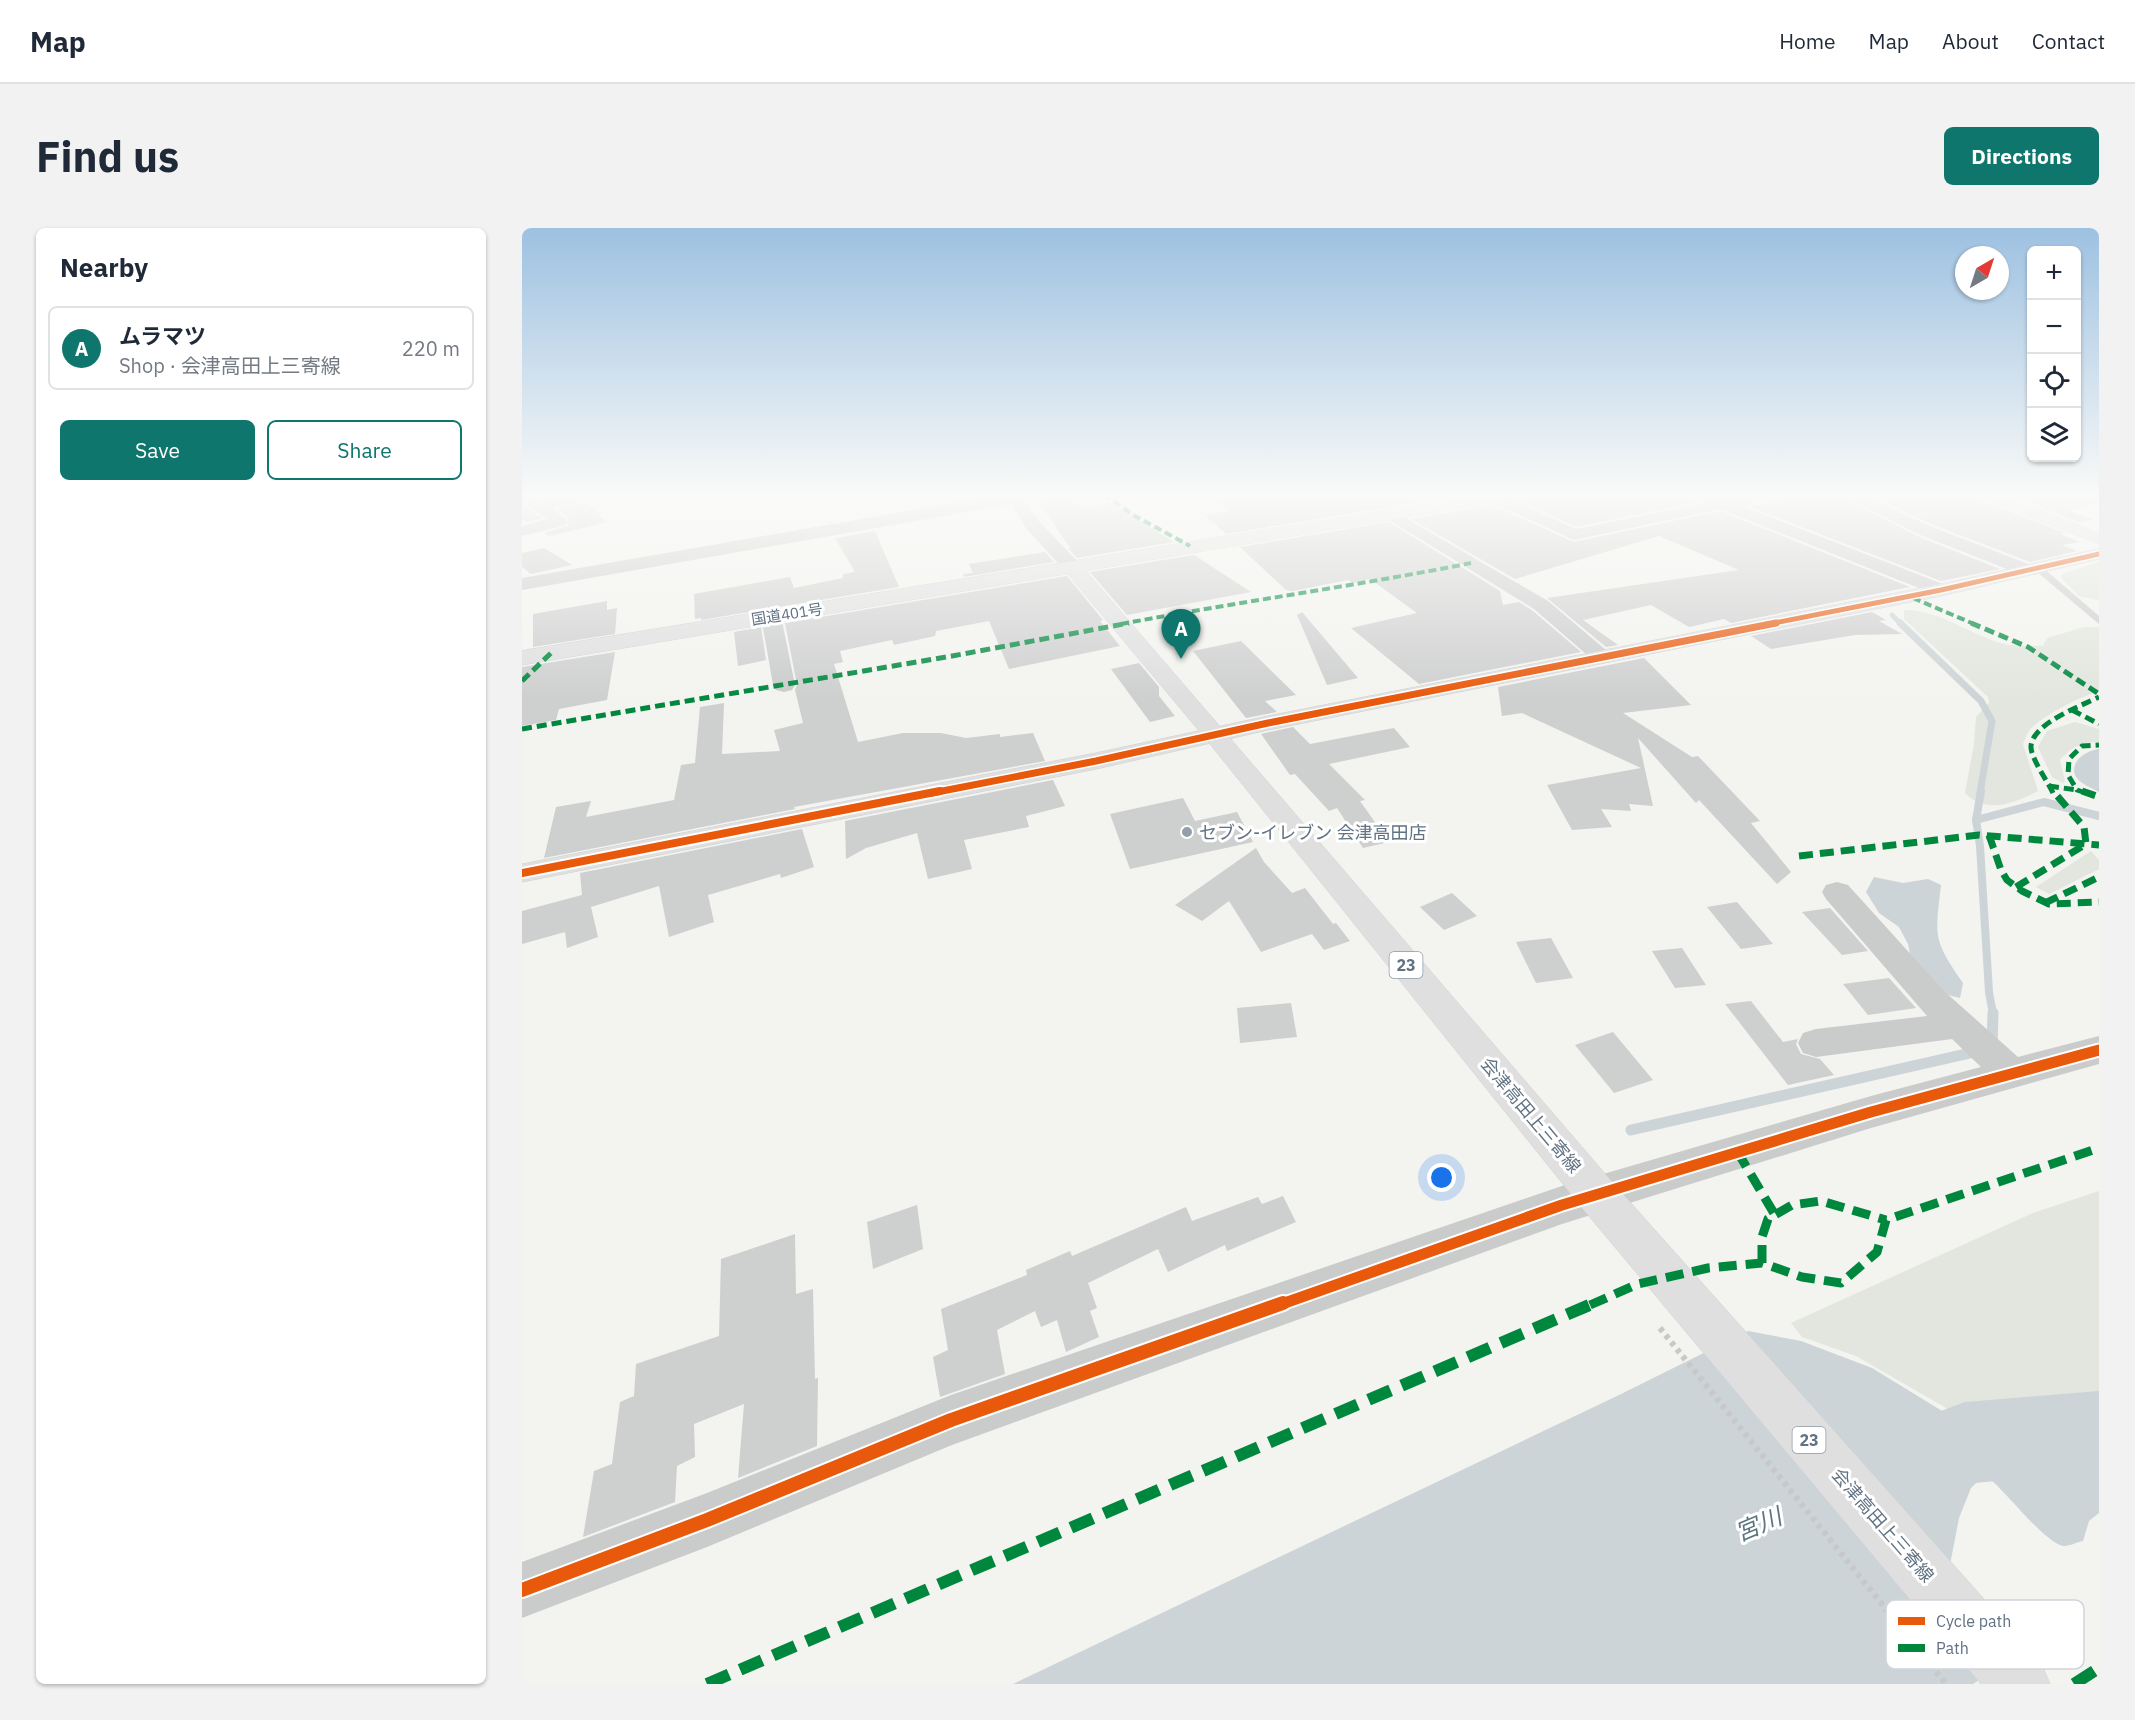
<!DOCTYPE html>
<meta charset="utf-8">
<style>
:root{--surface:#fff;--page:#f2f2f3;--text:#1f2937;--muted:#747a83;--line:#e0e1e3;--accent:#0f766e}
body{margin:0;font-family:"IBM Plex Sans","Noto Sans JP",sans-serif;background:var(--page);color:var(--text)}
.controls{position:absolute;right:18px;top:18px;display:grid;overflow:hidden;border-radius:9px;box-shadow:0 2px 4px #0004}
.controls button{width:54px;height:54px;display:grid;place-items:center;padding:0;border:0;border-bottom:2px solid var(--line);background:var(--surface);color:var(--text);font:30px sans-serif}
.compass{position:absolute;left:1433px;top:18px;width:54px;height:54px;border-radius:50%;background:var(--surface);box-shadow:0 2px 4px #0004;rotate:39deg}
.you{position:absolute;left:920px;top:950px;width:21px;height:21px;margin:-15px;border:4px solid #fff;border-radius:50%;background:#1a73e8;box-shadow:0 0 0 9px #1a73e833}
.badge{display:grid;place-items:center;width:39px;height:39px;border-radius:50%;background:var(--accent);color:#fff;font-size:20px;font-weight:700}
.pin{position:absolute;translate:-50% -50px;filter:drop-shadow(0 2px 3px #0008)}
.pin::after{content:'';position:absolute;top:32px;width:21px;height:18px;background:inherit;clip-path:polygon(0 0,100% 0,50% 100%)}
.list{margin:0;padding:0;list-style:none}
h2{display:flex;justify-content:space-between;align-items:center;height:78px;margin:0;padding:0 24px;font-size:26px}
h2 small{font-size:20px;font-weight:400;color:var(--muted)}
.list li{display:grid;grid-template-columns:39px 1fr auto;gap:18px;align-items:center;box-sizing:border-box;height:84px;margin:0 12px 12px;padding:0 12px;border:2px solid var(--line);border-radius:9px}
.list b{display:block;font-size:22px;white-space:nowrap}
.list p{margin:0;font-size:20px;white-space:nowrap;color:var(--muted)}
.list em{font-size:20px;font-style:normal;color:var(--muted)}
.actions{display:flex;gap:12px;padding:18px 24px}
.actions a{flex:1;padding:14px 0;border:2px solid var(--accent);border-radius:9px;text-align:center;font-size:21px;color:var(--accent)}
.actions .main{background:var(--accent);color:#fff}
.icon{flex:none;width:33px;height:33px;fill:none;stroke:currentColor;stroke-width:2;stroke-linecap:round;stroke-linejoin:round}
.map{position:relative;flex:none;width:1577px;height:1456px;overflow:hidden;border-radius:9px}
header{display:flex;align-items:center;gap:36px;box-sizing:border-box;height:84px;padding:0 30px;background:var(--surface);border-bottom:2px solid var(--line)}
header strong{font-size:28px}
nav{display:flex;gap:33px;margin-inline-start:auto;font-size:21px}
.intro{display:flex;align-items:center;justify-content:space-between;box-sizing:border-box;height:144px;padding:0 36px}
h1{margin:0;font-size:42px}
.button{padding:15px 27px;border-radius:9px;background:var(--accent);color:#fff;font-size:21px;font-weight:700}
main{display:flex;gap:36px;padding:0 36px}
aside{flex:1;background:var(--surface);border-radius:9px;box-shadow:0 2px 4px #0004}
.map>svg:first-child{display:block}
</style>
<header>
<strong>Map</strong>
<nav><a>Home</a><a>Map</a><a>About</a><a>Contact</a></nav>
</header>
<div class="intro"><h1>Find us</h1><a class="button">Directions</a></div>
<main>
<aside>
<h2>Nearby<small></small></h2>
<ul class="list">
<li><span class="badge">A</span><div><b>ムラマツ</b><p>Shop · 会津高田上三寄線</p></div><em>220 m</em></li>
</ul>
<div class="actions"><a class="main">Save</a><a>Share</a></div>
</aside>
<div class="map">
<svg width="1577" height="1456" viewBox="0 0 1577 1456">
<rect width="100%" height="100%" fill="#f3f3f0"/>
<g fill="#e2e6de">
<path d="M1577 334V372L1557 368 1539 350 1540 346Z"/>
<path d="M1382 382C1413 381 1446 404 1475 414 1488 419 1506 417 1521 418L1525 410 1562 399H1577V464C1562 466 1516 490 1507 503 1504 507 1503 512 1501 516L1516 563C1493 575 1464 587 1443 565L1452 516 1454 489 1467 475 1466 469 1382 391Z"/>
<path d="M1553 494 1577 501V514C1559 514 1551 518 1538 532L1543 553 1541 555 1530 549 1516 519 1525 503Z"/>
<path d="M1569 623 1577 632V641L1527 666 1514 659Z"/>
<path d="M1577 963V1199L1513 1223 1490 1218 1334 1128 1280 1109 1269 1095 1511 985Z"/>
</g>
<g fill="#ccd4d7">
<path d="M1577 521V564C1570 560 1556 555 1553 547 1548 532 1566 522 1577 521Z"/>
<path d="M1352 649 1381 655 1406 651 1419 657C1413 710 1411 711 1441 755L1438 770 1414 764 1391 741 1386 716 1377 699 1357 685 1344 664Z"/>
<path d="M1226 1103 1279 1113 1350 1140 1500 1232 1526 1231 1577 1208V1285L1567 1293 1561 1313C1555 1314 1548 1318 1542 1318 1525 1317 1485 1265 1468 1251L1456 1253 1449 1260 1437 1290 1427 1342 1457 1452 1451 1456H491L1095 1168Z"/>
</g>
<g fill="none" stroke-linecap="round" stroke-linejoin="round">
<path stroke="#ccd4d7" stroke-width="5" d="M1370 387 1379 396"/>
<path stroke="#ccd4d7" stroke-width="7" d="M1378 395 1459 473 1470 493 1458 565"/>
<g stroke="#ccd4d7" stroke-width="8">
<path d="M1459 563 1454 592 1458 618 1467 764 1471 786"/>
<path d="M1454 592 1522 574 1577 588"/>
</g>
<g stroke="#ccd4d7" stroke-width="11">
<path d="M1470 819 1471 785"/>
<path d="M1109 902 1457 823"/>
</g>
<path fill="#ccd4d7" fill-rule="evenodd" d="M1577 1163V1243L1443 1256 1399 1271 1370 1259 1358 1230 1370 1201 1443 1174Z"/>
</g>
<g fill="#cecfcf">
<path d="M724 266H945L704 306 683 287 709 283 693 273Z"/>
<path d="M1028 266H1167L1177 274 1054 299 996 272Z"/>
<path d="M1265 266H1315L1395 308 1478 341 1419 353 1228 279 1262 271Z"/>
<path d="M1344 266H1454L1456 271 1543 305 1538 306 1558 314 1540 317 1555 323 1508 334 1409 296Z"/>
<path d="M1485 266H1577V275L1547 283 1572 292 1556 294Z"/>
<path d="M544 267 560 280 588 275 593 277 652 314 555 330 546 320H548L516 273Z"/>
<path d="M61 275 81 286 75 287 86 294 27 308 22 305 46 298 47 291 35 281Z"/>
<path d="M0 277 20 290 5 294 0 291Z"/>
<path d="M970 277 1052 314 1198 283 1388 359 1209 395 1202 391 1167 399 1129 377 1061 392 1096 417 1084 419 1025 370 1217 342 1137 308 993 351 889 291Z"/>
<path d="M867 294 978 363 981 377 997 374 1011 383 1059 424 897 456 829 400 895 385 848 351 831 355 826 352 771 363 764 362 718 319Z"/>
<path d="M353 303 377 359 179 392V390L173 391 172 366 268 349 272 360 321 350V346L333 344 313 310Z"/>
<path d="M22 320 50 337 9 346 0 339V325Z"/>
<path d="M523 324 532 334 442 349 441 346 451 345 447 336Z"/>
<path d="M672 327 729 364 605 387 568 344Z"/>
<path d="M545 348 581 392 578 393 598 418 487 441 467 393 414 403 413 408 372 417 370 412 318 423 321 434 312 436 336 514 381 505H419L444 510 478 506V509L511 505 523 533 272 579 273 581 22 630 34 579 69 573 64 589 152 572 159 537 173 535 178 479 202 475 200 526 258 523 252 502 281 495 273 462 275 457 263 395Z"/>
<path d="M85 373V382L95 380 93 406 11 419V386Z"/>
<path d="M780 384 836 450 805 457 775 387Z"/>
<path d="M1350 384 1364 392 1357 393 1380 406 1333 407 1249 421 1229 408Z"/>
<path d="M239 399 244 432 216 438 212 404Z"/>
<path d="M719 413 774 467 743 473 755 484 724 490 671 423Z"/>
<path d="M93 424 85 472 37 481 34 492 0 498V439Z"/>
<path d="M1122 430 1169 477 1101 485 1170 529 1176 528 1238 593 1229 595 1269 644 1255 656 1177 572 1174 575 1116 510 1131 578 1107 576 1109 583 1079 581 1090 599 1050 602 1025 557 1119 540 1000 485 980 488 976 459Z"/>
<path d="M617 435 637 459V468L653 488 628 494 589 441Z"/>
<path d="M771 499 788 516 872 500 888 519 807 536 843 572 838 573 867 614 841 620 815 580 807 583 773 546 768 547 739 506Z"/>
<path d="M531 552 543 578 504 588 507 599 442 612 450 641 406 651 395 605 344 620 324 631 323 593Z"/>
<path d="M661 570 673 593 715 584 731 614 608 641 588 586Z"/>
<path d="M280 601 292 639 259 650 258 646 186 667 192 694 147 709 137 658 69 679 76 709 45 720 43 704 0 716V683L60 667 58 645Z"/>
<path d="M734 620 742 634 770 665 783 660 811 696 814 695 828 713 802 722 790 706 739 724 707 673 680 693 653 677Z"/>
<path d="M930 665 955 688 922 702 898 679Z"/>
<path d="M1215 674 1251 716 1219 721 1185 679Z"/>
<path d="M1308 680 1346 723 1320 727 1280 684Z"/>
<path d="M1029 710 1051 750 1014 755 994 714Z"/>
<path d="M1160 720 1184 757 1153 760 1130 723Z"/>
<path d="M1367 750 1394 780 1346 787 1321 756Z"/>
<path d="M1229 773 1261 814 1276 811 1274 816 1279 826 1298 831 1312 847 1266 857 1203 776Z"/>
<path d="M769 775 775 809 718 815 715 780Z"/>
<path d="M1091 804 1131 852 1092 865 1053 817Z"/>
<path d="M761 968 774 994 705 1023 703 1017 646 1044 636 1021 566 1055 575 1080 568 1083 577 1109 544 1124 535 1092 519 1099 513 1083 475 1102 483 1146 418 1169 411 1129 426 1122 419 1081 505 1047 504 1042 548 1023 550 1028 664 979 670 993 736 969 740 976Z"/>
<path d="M395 977 401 1021 351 1041 345 994Z"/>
<path d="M273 1006 274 1066 291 1061 293 1151 296 1150 295 1218 216 1250 222 1176 172 1196 173 1229 155 1238 153 1274 61 1309 72 1243 90 1236 98 1174 112 1168 114 1136 197 1108 199 1031Z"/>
</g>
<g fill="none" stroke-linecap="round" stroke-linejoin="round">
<g stroke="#ced0d0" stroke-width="1">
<g id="secondary">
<path d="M1456 266H1478L1577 305V316L1457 269Z"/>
<path d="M1577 321V331L1419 368 746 502 574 541 0 654V636L574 525 746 488 1419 356Z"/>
</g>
</g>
<g stroke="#d0d1d0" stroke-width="1">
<path id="primary" d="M551 334 558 336 1091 955 1519 1435 1528 1456H1459L1061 981 684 511 544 344 542 340 544 336Z"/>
</g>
<g stroke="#cfd0cf" stroke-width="1">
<path id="highway" d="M962 266H1000L993 271 0 437V423Z"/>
</g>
<path stroke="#c8c8c9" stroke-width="6" stroke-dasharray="4.5 4.5" stroke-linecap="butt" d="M1138 1100 1424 1456"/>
<path fill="#cacccc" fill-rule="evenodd" d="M1514 339H1520L1577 388V396L1514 343Z"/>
<g fill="#cacccc" fill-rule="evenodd">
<path d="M0 266H10L19 273 47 266H78L77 269 30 280 46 293 44 297 0 308V298L25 291 0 274Z"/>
<path d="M484 266H525L524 269 504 273 516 292 558 336 560 340 558 344H544L503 299 490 276 0 362V350Z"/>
<path d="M978 266 1054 301 1183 275 1169 266H1191L1204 272 1231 266H1263L1262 269 1220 278 1426 358 1429 362 1426 366H1412L1198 281 1052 312 967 273 965 270 967 267Z"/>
<path d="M1317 266H1338L1408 298 1514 339 1516 343 1514 347H1500L1396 306Z"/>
<path d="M870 282 1026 373 1091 428 1088 433 1080 435 1072 433 1012 381 864 290 862 287Z"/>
<path d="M249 382 256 384 259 388 273 457 270 462 262 464 254 462 251 457 239 388 242 384Z"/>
<path d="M1315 654 1326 657 1422 763 1496 829 1577 808V836L1349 900 1040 996 430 1217 185 1319 0 1390V1334L185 1265 429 1167 1040 958 1349 868 1459 839 1430 811 1294 829 1281 825 1276 815 1281 805 1294 801 1405 788 1304 671 1300 664 1304 657Z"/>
</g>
<use href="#secondary" fill="#dfdfe0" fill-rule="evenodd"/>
<use href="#primary" fill="#dfdfe0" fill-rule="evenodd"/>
<use href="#highway" fill="#dfdfe0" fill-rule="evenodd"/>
<g stroke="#00873e" stroke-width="4" stroke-dasharray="8 4" stroke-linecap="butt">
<path d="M582 266 613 288 668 318"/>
<path d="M1391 370 1452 396"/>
<path d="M599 396C716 374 833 358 949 335"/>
</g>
<g stroke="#00873e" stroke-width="5" stroke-dasharray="10 5" stroke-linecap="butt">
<path d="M1449 395 1506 419 1577 466"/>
<path d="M0 453 29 425"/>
<path d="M1550 482 1577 496"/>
<path d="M0 501 430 428 607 395"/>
<path d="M1527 558 1555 562"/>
<path d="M1531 565C1526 554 1508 529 1509 518 1511 495 1559 478 1577 469"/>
<path d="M1564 565 1555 562 1546 547 1547 531 1560 518 1577 517"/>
</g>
<g stroke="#00873e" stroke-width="7" stroke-dasharray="14 7" stroke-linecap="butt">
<path d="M1560 563 1577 569"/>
<path d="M1467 607 1479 642 1485 652 1500 663 1527 676 1577 674"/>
<path d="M1277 628 1457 607 1577 617"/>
<path d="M1494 659 1564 616 1562 599 1531 563"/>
<path d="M1523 675 1577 649"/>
</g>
<g stroke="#00873e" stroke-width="9" stroke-dasharray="18 9" stroke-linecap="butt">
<path d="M1215 923 1253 987"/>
<path d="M1240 1035V1009L1246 991 1270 977 1299 973 1364 992"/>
<path d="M1068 1077 1116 1056 1186 1040 1240 1035 1280 1049 1319 1055 1355 1024 1364 992 1577 920"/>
</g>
<g stroke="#00873e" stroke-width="12" stroke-dasharray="24 12" stroke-linecap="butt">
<path d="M185 1456 1072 1075"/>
<path d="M1552 1456 1577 1440"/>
</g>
<g stroke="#fff" stroke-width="8">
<path id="cycleway-far4" d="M1247 396 1419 362 1577 326"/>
</g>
<g stroke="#fff" stroke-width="10">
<path id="cycleway-far3" d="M410 565 574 533 746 495 1254 395"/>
</g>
<g stroke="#fff" stroke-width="12">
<path id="cycleway-far2" d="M0 645 418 563"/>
</g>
<g stroke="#fff" stroke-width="15">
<path id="cycleway-far1" d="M757 1077 1040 977 1349 884 1577 822"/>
</g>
<g stroke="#fff" stroke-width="18">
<path id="cycleway" d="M0 1362 185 1292 429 1192 761 1075"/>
</g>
<use href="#cycleway-far4" stroke="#e8590c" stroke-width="5"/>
<use href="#cycleway-far3" stroke="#e8590c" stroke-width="7"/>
<use href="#cycleway-far2" stroke="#e8590c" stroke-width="8"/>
<use href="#cycleway-far1" stroke="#e8590c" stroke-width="11"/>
<use href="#cycleway" stroke="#e8590c" stroke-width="14"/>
</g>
<linearGradient id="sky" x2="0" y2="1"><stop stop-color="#9dc1e1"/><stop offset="0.57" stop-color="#fafaf8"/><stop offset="1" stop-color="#fafaf8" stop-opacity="0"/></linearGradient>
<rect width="1577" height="470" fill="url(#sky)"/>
<circle fill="#949fa9" stroke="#fff" stroke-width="2" cx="665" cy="604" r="6"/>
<g text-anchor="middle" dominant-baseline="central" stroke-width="6" stroke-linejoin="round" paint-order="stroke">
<g font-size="15" fill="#617283" stroke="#fff">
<text transform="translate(265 386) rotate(-9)">国道401号</text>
</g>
<g fill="#fff" stroke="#909ca8" stroke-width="1.5">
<rect x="867.5" y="724" width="33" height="26" rx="4.5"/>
<rect x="1270.5" y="1199" width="33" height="26" rx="4.5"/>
</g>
<g font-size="16" font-weight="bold" fill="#617283">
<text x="884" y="737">23</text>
<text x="1287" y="1212">23</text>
</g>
<g font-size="18" fill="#617283" stroke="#fff" text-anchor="start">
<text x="677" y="604">セブン-イレブン 会津高田店</text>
</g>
<g font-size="18" fill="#617283" stroke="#fff">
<text transform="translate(1009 887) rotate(50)">会津高田上三寄線</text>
<text transform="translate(1361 1297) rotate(49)">会津高田上三寄線</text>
</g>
<g font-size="24" font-style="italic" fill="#5c7580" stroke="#fff">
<text transform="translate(1236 1296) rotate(-23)">宮川</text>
</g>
</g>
<rect x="1364" y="1372" width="198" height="69" rx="9" fill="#fff" stroke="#d0d5da" stroke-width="1.5"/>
<rect x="1376" y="1389" width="27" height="8" fill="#e8590c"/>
<rect x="1376" y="1416" width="27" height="8" fill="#00873e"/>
<g font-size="16" fill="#617283">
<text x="1414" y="1399">Cycle path</text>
<text x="1414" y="1426">Path</text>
</g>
</svg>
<div class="controls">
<button>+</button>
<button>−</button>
<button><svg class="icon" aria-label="locate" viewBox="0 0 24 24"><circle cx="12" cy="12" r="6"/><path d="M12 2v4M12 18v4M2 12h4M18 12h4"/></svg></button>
<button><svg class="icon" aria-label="layers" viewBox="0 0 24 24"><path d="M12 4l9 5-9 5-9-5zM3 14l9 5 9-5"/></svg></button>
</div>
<svg class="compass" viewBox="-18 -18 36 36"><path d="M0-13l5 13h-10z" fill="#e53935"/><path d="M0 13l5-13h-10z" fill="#747a83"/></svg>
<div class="you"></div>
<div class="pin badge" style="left:659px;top:431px">A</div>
</div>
</main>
